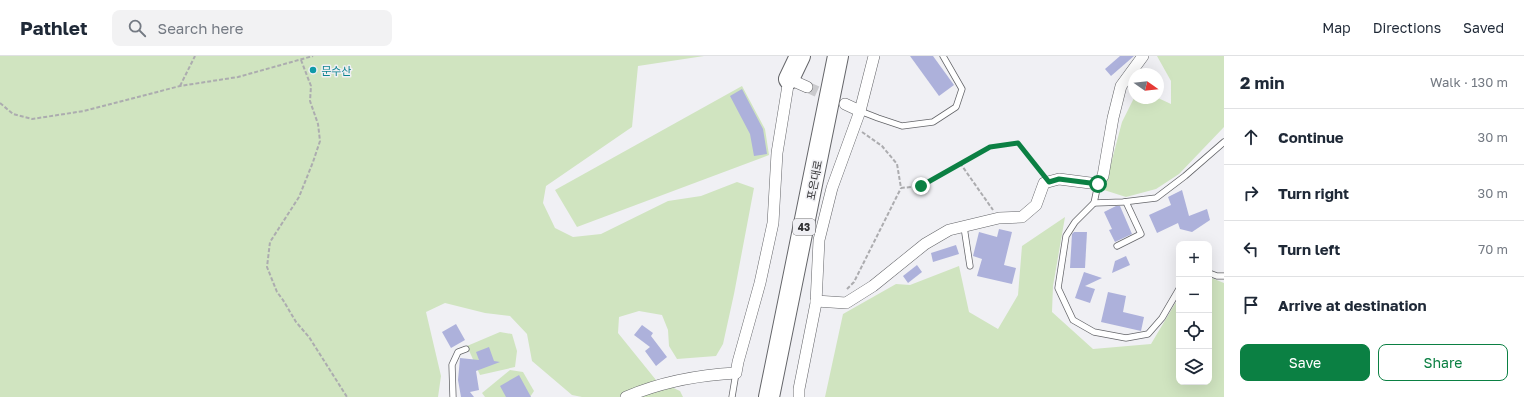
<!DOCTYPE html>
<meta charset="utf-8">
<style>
:root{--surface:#fff;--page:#f2f2f3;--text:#1f2937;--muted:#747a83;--line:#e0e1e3;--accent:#0b8043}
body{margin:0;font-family:"Golos Text","Noto Sans KR",sans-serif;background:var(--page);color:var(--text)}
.controls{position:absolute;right:12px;bottom:12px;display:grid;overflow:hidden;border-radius:8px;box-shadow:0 4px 16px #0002}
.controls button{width:36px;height:36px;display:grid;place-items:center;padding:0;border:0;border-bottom:1px solid var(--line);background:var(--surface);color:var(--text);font:20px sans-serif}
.compass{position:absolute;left:1128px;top:12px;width:36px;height:36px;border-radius:50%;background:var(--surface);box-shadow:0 4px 16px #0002;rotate:104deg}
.stop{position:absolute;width:12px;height:12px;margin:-9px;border:3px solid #0b8043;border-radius:50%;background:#fff}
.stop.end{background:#0b8043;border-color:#fff;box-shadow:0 1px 4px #0008}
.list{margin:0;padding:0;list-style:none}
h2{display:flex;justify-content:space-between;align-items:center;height:52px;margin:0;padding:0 16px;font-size:17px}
h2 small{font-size:13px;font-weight:400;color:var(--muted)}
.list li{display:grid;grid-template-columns:26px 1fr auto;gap:12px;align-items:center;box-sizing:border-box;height:56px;padding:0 16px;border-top:1px solid var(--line)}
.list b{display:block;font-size:15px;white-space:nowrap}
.list em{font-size:13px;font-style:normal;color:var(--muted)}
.actions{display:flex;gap:8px;padding:12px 16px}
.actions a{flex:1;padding:9px 0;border:1px solid var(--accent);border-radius:8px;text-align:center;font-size:14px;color:var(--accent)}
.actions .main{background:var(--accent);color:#fff}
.icon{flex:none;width:22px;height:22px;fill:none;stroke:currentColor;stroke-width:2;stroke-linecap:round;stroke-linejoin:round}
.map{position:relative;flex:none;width:1224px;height:341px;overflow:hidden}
header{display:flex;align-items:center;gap:24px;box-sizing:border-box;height:56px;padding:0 20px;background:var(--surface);border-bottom:1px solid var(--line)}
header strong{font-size:19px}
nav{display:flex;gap:22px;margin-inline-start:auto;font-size:14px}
.search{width:280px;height:36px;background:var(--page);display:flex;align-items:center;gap:10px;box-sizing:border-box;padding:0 14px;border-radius:8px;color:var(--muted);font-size:15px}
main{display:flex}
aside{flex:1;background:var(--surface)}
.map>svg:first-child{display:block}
</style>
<header>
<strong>Pathlet</strong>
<div class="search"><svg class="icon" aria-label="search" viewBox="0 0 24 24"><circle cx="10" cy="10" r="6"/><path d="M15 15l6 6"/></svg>Search here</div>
<nav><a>Map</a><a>Directions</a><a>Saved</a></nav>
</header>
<main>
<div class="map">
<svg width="1224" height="341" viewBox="0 0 1224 341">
<rect width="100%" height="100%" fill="#f0f0f4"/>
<g fill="#d0e4c0">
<path d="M0 0H704L638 10 632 71 546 130 543 147 555 172 573 181 601 178 668 145 701 140 737 126 754 132 734 238 723 288 716 300 677 303 669 290 668 274 662 259 639 255 619 261 618 277 656 324 680 335 683 341H582L572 339 532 305 527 278 510 260 485 257 445 247 426 256 441 320 438 341H0Z"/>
<path d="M1157 0H1224V71L1179 118 1156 133 1126 141 1104 134 1122 66 1134 42H1158L1171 48V25Z"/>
<path d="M742 30 765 73 769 99 577 171 555 134Z"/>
<path d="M1065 161 1053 230 1052 256 1093 293 1151 288 1179 241V326H1209V221L1224 227V341H825L843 258 896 228 910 229 959 210 969 256 998 273 1018 239 1022 190Z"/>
<path d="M500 276 512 278 517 295 515 311 480 319 467 290Z"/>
<path d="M510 314 523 316 534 335 530 341H485L482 337Z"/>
</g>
<g fill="#adb1db">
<path d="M910 0H933L954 29 939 40Z"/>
<path d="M1120 0H1134L1111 20 1105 13Z"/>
<path d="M742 33 763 73 767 98 754 100 750 78 730 40Z"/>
<path d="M1182 134 1189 160 1207 153 1210 164 1192 176 1180 173 1178 167 1157 177 1149 159 1171 149 1168 141Z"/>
<path d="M1116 150H1120L1132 178 1115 186 1109 174 1112 173 1104 156Z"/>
<path d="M999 173 1012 176 1004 209 1016 212 1012 228 977 220 982 203 973 200 979 176 997 181Z"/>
<path d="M1074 176H1087L1085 212H1070L1072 178Z"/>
<path d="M956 189 959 198 933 206 931 197Z"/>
<path d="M1126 200 1130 209 1112 217 1115 205Z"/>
<path d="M917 209 922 216 908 227 903 220Z"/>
<path d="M1084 216 1102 222 1085 230 1095 233 1090 247 1075 242Z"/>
<path d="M1108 236 1126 240 1123 256 1144 261 1141 275 1101 266Z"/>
<path d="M456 268 465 284 451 292 442 276Z"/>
<path d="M642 269 653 277 651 280 667 301 656 310 645 295 650 291 634 279Z"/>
<path d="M489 291 494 305 500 306 476 315 479 334 470 336 474 341H461L458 324 460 302 479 304 476 296Z"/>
<path d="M519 319 531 341H506L500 330Z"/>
</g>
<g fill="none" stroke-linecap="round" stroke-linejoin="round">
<path stroke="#cacacd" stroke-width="11" stroke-dasharray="11 5.5" stroke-linecap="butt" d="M807 31 834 43"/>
<g stroke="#646569" stroke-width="7">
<g id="lane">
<path d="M860 55 878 62 902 70 933 66 956 51 962 33 943 0"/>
<path d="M1098 128 1094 147 1075 166 1066 180 1058 232 1073 264 1094 276 1126 282 1148 278 1162 262 1179 233"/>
<path d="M1094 147 1123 146 1156 142 1185 120 1224 86"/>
<path d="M964 171 970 210"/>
<path d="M1117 190 1141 178 1126 146"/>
<path d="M1209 217 1217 220H1224"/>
<path d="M453 341 452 309 458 296 466 293"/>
<path d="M732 341 736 317"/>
</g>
</g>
<g stroke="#646569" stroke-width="12">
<g id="street">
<path d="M845 48 860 55"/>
<path d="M816 245 846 247 873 230 925 188 949 174 999 162 1022 161 1036 149 1044 127 1059 123 1098 128 1103 120 1113 62 1121 30 1143 0"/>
<path d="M626 341C661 326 698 319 736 317L738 306 760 227 773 167 777 97 789 23 807 31"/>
<path d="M799 341V333L816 247 819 184 832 132 860 55 874 0"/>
</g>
</g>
<g stroke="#646569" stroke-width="22">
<g id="highway">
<path d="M789 23 800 0"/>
<path d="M769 341 838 0"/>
</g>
</g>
<g stroke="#acacaf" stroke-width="2" stroke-dasharray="4 2" stroke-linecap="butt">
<path d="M301 4 311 30 310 45 318 68 320 85 313 106 299 141 270 186 267 211 277 236 283 244 296 266 309 281 347 341"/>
<path d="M180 30 195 0"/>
<path d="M0 47 13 58 32 63 84 55 180 30 238 21 313 0"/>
<path d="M862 76 882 90 897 108 901 132 921 130 990 91 1018 87 1042 117"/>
<path d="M960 107 993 154"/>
<path d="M847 233 854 226 901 132"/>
</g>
<use href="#lane" stroke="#fff" stroke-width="5.5"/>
<use href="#street" stroke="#fff" stroke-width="11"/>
<use href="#highway" stroke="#fff" stroke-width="20"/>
</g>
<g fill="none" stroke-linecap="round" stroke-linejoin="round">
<path stroke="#0b8043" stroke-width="5" d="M921 130 990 91 1018 87 1049 126 1059 123 1098 128"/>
</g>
<circle fill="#0f9aa8" stroke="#f0f0f4" stroke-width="1.5" cx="313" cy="14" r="4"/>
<g text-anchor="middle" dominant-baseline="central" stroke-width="3" stroke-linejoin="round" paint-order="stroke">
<rect fill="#f0f0f4" stroke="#6a6a6c" stroke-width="1" x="793" y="163" width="22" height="16" rx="3"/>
<g font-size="10" font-weight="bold" fill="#303032">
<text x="804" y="171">43</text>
</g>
<g font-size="11" fill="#0d838f" stroke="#f0f0f4" text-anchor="start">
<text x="321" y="14">문수산</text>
</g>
<g font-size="11" fill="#303032" stroke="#f0f0f4">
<text transform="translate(814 124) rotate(-79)">포은대로</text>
</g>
</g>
</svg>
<div class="controls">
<button>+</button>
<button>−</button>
<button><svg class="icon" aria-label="locate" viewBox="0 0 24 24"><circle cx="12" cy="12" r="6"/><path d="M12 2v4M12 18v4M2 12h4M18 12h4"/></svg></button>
<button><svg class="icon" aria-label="layers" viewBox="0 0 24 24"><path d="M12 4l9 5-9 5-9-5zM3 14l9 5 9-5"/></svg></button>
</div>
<svg class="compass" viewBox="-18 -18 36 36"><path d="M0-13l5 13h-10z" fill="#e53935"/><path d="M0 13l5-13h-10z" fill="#747a83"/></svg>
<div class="stop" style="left:1098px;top:128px"></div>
<div class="stop end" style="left:921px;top:130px"></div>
</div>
<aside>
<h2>2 min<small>Walk · 130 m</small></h2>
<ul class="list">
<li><svg class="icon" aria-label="ahead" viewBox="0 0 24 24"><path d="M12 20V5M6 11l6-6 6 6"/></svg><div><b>Continue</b></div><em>30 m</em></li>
<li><svg class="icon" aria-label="right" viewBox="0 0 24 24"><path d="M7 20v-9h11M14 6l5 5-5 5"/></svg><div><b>Turn right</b></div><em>30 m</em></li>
<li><svg class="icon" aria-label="left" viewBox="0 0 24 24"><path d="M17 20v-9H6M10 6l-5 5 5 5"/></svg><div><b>Turn left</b></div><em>70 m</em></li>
<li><svg class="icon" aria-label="arrive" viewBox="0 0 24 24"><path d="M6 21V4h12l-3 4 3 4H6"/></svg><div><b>Arrive at destination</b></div></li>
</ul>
<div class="actions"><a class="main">Save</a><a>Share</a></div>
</aside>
</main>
